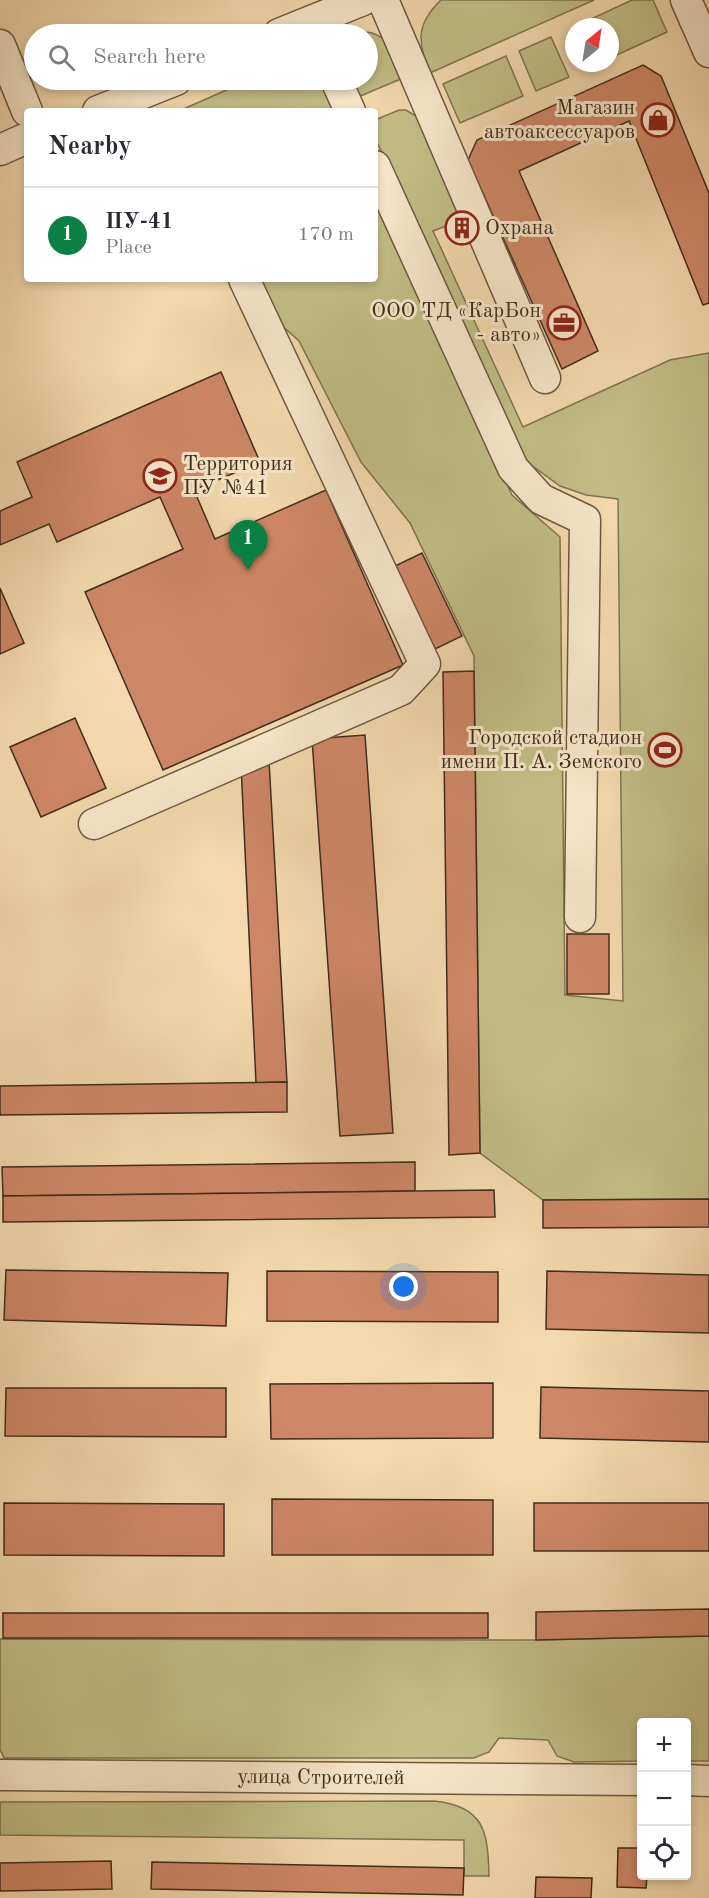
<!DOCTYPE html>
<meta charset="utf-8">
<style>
:root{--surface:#fff;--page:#f7f7f7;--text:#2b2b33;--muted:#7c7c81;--line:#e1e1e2;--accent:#0b8043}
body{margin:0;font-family:"Old Standard TT",serif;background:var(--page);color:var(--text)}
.controls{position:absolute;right:18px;bottom:18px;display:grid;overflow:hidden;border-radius:6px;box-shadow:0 3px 9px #0003}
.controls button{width:54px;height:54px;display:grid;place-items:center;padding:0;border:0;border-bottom:2px solid var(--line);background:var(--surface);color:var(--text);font:30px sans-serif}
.compass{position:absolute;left:565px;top:18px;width:54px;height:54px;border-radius:50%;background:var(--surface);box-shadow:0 3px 9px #0003;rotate:30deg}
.you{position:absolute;left:404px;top:1287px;width:21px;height:21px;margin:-15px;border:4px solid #fff;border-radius:50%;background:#1a73e8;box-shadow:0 0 0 9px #1a73e833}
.badge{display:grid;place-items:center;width:39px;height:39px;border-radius:50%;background:var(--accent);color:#fff;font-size:20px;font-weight:700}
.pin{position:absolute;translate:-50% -50px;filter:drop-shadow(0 2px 3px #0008)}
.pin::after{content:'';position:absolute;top:32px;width:21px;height:18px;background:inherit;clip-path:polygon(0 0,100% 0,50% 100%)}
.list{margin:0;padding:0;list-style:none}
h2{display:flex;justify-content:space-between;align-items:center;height:78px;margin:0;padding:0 24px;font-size:26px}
h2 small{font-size:20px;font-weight:400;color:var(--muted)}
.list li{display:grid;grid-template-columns:39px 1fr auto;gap:18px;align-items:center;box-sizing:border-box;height:96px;padding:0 24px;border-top:2px solid var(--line)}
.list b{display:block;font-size:22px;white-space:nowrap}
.list p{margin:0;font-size:20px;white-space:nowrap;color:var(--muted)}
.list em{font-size:20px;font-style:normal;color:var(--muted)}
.icon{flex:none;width:33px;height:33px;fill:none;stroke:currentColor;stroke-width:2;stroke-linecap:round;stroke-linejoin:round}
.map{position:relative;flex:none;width:709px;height:1898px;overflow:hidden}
.search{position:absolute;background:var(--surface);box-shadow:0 3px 9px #0003;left:24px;top:24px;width:354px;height:66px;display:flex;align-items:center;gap:15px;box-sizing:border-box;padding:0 21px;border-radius:33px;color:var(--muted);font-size:22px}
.panel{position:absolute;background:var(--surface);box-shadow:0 3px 9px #0003;left:24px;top:108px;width:354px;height:174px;border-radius:6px}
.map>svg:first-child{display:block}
</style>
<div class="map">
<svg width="709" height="1898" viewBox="0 0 709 1898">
<rect width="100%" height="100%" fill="#f3d9ad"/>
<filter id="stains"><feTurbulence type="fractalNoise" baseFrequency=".00333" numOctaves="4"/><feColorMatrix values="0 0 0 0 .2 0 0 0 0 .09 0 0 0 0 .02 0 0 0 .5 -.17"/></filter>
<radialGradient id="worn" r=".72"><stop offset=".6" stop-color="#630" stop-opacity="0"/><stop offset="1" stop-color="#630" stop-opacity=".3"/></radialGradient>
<g fill="#c2bd85" stroke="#817450" stroke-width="1.5">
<path d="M441 0H594L430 73C417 42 416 24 441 0Z"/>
<path d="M632 0H653L667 32 610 58V27H597L593 18Z"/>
<path d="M365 32C389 32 394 59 403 78L358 97 350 80H368V34H360Z"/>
<path d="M551 37 569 77 536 91 519 51Z"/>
<path d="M506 56 523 96 460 123 443 84Z"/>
<path d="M249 80H324L336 111H179Z"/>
<path d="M399 110H406L419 118 464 219 433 231 523 427 670 360 709 353V1199L543 1200 480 1153 474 656 410 523 361 462 299 341 268 313 252 279H375V193L512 495 560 537 565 995 623 1001 618 499 586 495 560 486 523 459 375 138V120Z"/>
<path d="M709 1636V1761H687L686 1722H642L641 1761 574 1762 557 1756 548 1740 499 1738 489 1752 474 1758H4L0 1749V1639L536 1640Z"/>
<path d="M434 1801C484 1806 488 1831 489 1876H464V1840L0 1835V1802Z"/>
</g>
<g fill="#ce8766" stroke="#402c1c" stroke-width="1.5">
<path d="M643 65 661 76 709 193V303L703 305 629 121 519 171 598 351 562 369 468 160 477 140Z"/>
<path d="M466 217 472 233 458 239 452 223Z"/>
<path d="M221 372 260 462 194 490 215 539 326 490 403 665 163 770 85 592 183 549 160 497 57 542 49 524 0 545V511L32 497 17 462Z"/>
<path d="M422 553 462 636 435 649 395 566Z"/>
<path d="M0 588 24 643 0 654Z"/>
<path d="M474 671 480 1153 449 1155 443 672Z"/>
<path d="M75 718 106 788 41 817 10 747Z"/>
<path d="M365 735 393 1133 340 1136 312 739Z"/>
<path d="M269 761 287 1082 256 1083 241 765Z"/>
<rect x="567" y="934" width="42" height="60"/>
<path d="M287 1082V1112L0 1115V1086Z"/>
<path d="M415 1162V1191L3 1196 2 1167Z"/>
<path d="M494 1190 495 1217 3 1222V1196Z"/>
<path d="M709 1199V1227L543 1228V1200Z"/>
<path d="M6 1270 228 1273 226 1326 4 1320Z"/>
<path d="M267 1271 498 1272V1322L267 1321Z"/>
<path d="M547 1271 709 1275V1333L546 1329Z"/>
<path d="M493 1383V1438L271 1439 270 1384Z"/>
<path d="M541 1387 709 1391V1442L540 1438Z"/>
<path d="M6 1388H226V1437L5 1436Z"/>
<path d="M272 1499 493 1500V1555H272Z"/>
<path d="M4 1503 224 1504V1556L4 1555Z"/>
<rect x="534" y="1503" width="175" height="48"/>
<path d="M709 1609V1636L536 1640V1612Z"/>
<rect x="3" y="1613" width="485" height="25"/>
<path d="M618 1848H642V1876H647L646 1888 617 1887Z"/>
<path d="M111 1861 112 1889 0 1891V1863Z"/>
<path d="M152 1862 464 1868 463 1895 151 1889Z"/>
<path d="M536 1877 592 1878 591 1898H535Z"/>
</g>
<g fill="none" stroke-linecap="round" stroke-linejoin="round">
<g stroke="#6d5740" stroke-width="33">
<g id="minor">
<path d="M383 0 545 378"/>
<path d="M686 0 709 52"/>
<path d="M279 34 363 0"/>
<path d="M0 45 27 111"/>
<path d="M336 80 350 111"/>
<path d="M98 111 176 80"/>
<path d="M0 150 27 138"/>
<path d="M375 166 513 468 541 499 585 520 580 917"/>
<path d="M94 824 401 690 425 664 244 279"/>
<path id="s1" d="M0 1775 642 1780"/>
<path d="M686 1780 709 1781"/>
</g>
</g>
<use href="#minor" stroke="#f7e6ca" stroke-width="30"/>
</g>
<defs>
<g id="shop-ring" transform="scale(1.725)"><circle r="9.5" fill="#f7e6ca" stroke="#8f2418" stroke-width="1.5"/><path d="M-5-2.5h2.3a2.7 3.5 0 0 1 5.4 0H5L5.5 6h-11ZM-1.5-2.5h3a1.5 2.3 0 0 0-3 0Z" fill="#8f2418"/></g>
<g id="building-ring" transform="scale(1.725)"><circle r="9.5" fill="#f7e6ca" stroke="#8f2418" stroke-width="1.5"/><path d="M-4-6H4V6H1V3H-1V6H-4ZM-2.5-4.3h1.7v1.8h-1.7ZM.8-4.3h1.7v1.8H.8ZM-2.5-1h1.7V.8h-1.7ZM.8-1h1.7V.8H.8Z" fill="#8f2418"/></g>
<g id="office-ring" transform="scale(1.725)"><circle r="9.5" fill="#f7e6ca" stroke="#8f2418" stroke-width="1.5"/><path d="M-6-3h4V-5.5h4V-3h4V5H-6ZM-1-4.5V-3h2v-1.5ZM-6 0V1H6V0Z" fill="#8f2418"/></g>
<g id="university-ring" transform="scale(1.725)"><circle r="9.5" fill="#f7e6ca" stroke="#8f2418" stroke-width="1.5"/><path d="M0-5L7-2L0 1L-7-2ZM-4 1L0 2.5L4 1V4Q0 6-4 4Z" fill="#8f2418"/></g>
<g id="stadium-ring" transform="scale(1.725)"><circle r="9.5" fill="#f7e6ca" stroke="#8f2418" stroke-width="1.5"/><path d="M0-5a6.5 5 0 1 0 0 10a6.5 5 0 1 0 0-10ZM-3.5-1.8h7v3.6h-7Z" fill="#8f2418"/></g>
</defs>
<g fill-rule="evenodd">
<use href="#shop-ring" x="658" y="120"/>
<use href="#building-ring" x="462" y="228"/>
<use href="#office-ring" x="564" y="323"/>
<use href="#university-ring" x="160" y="476"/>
<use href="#stadium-ring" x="665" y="750"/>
</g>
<g text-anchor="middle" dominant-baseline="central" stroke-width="6" stroke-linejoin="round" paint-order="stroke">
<g font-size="21" fill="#402c1c" stroke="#f7e6ca" text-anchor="end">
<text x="635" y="108">Магазин<tspan x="635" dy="24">автоаксессуаров</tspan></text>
<text x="485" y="228" text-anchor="start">Охрана</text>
<text x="541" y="311">ООО ТД «КарБон<tspan x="541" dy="24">- авто»</tspan></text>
<text x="183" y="464" text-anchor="start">Территория<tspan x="183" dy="24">ПУ №41</tspan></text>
<text x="642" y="738">Городской стадион<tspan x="642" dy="24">имени П. А. Земского</tspan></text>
</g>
<g font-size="21" fill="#402c1c" stroke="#f7e6ca">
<text stroke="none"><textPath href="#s1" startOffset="321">улица Строителей</textPath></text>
</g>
</g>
<rect width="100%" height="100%" filter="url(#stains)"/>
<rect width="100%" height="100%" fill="url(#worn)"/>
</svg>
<div class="controls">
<button>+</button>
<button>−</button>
<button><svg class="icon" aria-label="locate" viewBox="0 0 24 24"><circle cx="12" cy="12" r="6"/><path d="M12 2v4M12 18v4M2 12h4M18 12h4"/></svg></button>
</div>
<svg class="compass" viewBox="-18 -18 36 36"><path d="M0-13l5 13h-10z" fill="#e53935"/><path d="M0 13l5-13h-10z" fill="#7c7c81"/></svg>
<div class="you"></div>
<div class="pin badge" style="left:248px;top:570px">1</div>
<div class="search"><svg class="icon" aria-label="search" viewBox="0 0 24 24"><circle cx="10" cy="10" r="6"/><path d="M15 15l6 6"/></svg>Search here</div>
<section class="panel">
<h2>Nearby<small></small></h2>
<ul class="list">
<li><span class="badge">1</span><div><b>ПУ-41</b><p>Place</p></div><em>170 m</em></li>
</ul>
</section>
</div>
